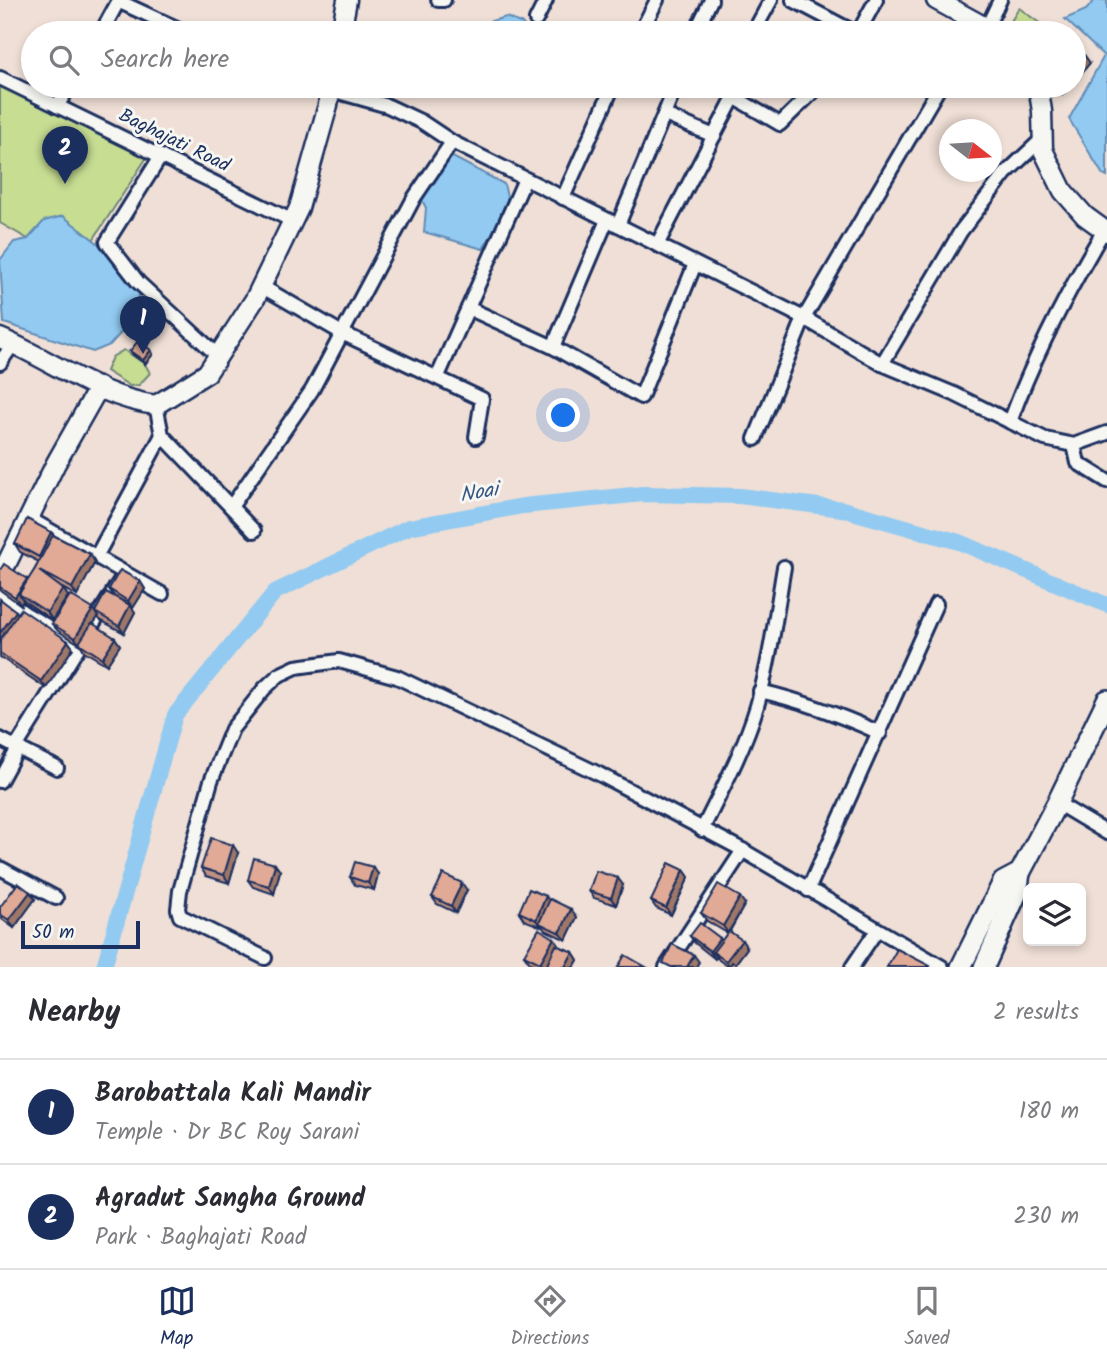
<!DOCTYPE html>
<meta charset="utf-8">
<style>
:root{--surface:#fff;--page:#f7f7f7;--text:#2b2b33;--muted:#7c7c81;--line:#e1e1e2;--accent:#1b2f5e}
body{margin:0;font-family:Kalam,sans-serif;background:var(--page);color:var(--text)}
.controls{position:absolute;right:21px;bottom:21px;display:grid;overflow:hidden;border-radius:10px;box-shadow:0 4px 10px #0003}
.controls button{width:63px;height:63px;display:grid;place-items:center;padding:0;border:0;border-bottom:2px solid var(--line);background:var(--surface);color:var(--text);font:35px sans-serif}
.compass{position:absolute;left:939px;top:119px;width:63px;height:63px;border-radius:50%;background:var(--surface);box-shadow:0 4px 10px #0003;rotate:107deg}
.scale{position:absolute;left:21px;bottom:18px;width:119px;box-sizing:border-box;padding-left:7px;border:4px solid #1b2f5e;border-top:0;font-size:19px;line-height:24px;white-space:nowrap;color:#1b2f5e;-webkit-text-stroke:5px #f6f6f2;paint-order:stroke}
.you{position:absolute;left:564px;top:416px;width:24px;height:24px;margin:-18px;border:5px solid #fff;border-radius:50%;background:#1a73e8;box-shadow:0 0 0 10px #1a73e833}
.badge{display:grid;place-items:center;width:46px;height:46px;border-radius:50%;background:var(--accent);color:#fff;font-size:23px;font-weight:700}
.pin{position:absolute;translate:-50% -58px;filter:drop-shadow(0 2px 4px #0008)}
.pin::after{content:'';position:absolute;top:37px;width:24px;height:21px;background:inherit;clip-path:polygon(0 0,100% 0,50% 100%)}
.list{margin:0;padding:0;list-style:none}
h2{display:flex;justify-content:space-between;align-items:center;height:91px;margin:0;padding:0 28px;font-size:30px}
h2 small{font-size:23px;font-weight:400;color:var(--muted)}
.list li{display:grid;grid-template-columns:46px 1fr auto;gap:21px;align-items:center;box-sizing:border-box;height:105px;padding:0 28px;border-top:2px solid var(--line)}
.list b{display:block;font-size:26px;white-space:nowrap}
.list p{margin:0;font-size:23px;white-space:nowrap;color:var(--muted)}
.list em{font-size:23px;font-style:normal;color:var(--muted)}
.icon{flex:none;width:38px;height:38px;fill:none;stroke:currentColor;stroke-width:2;stroke-linecap:round;stroke-linejoin:round}
.map{position:relative;flex:none;width:1107px;height:967px;overflow:hidden}
.search{position:absolute;background:var(--surface);box-shadow:0 4px 10px #0003;left:21px;right:21px;top:21px;height:77px;display:flex;align-items:center;gap:18px;box-sizing:border-box;padding:0 24px;border-radius:38px;color:var(--muted);font-size:26px}
.sheet{height:301px;background:var(--surface)}
nav{display:flex;justify-content:space-around;align-items:center;box-sizing:border-box;height:98px;border-top:2px solid var(--line);background:var(--surface);font-size:19px;color:var(--muted)}
nav a{display:grid;justify-items:center;gap:4px}
nav .on{color:var(--accent)}
.map>svg:first-child{display:block}
</style>
<div class="map">
<svg width="1107" height="967" viewBox="0 0 1107 967">
<rect width="100%" height="100%" fill="#efdfd6"/>
<filter id="ink" filterUnits="userSpaceOnUse"><feTurbulence type="fractalNoise" baseFrequency=".0143" numOctaves="2"/><feDisplacementMap in="SourceGraphic" scale="14" xChannelSelector="R" yChannelSelector="G"/><feConvolveMatrix kernelMatrix="1 2 1 2 8 2 1 2 1" color-interpolation-filters="sRGB"/></filter>
<g filter="url(#ink)">
<g fill="#c6dd92" stroke="#708678" stroke-width="2">
<path d="M1019 8 1053 33H1004Z"/>
<path d="M0 78 151 151 93 240 63 217 45 221 28 239 0 223Z"/>
<path d="M124 350 145 364 150 373 139 385 130 386 106 371 112 357Z"/>
</g>
<g fill="#92caf1" stroke="#628cb6" stroke-width="2">
<path d="M1095 0H1107V177L1103 175 1069 119 1104 56 1065 19 1086 10Z"/>
<path d="M506 17 523 24 529 33H479L488 22Z"/>
<path d="M445 153 504 184 509 205 483 249 424 232 426 208 418 192Z"/>
<path d="M63 216 108 251 140 293 128 325 110 345 93 352 4 323 0 260 14 242 28 239 44 221Z"/>
</g>
<g fill="none" stroke-linecap="round" stroke-linejoin="round">
<path stroke="#92caf1" stroke-width="16" d="M104 967 175 715 275 592 409 527 523 506 643 494 740 496 842 509 959 542 1107 605"/>
<g stroke="#1b2f5e" stroke-width="18">
<g id="street">
<path d="M438 0H444"/>
<path d="M793 0 856 33"/>
<path d="M118 1 187 33"/>
<path d="M536 20 546 0"/>
<path d="M101 33 119 0"/>
<path d="M640 33 657 0"/>
<path d="M695 33 711 0"/>
<path d="M753 33 771 0"/>
<path d="M858 33 876 0"/>
<path d="M984 33 1000 0"/>
<path d="M0 78 293 221"/>
<path d="M317 86 388 106 422 122 452 142 804 318 882 364"/>
<path d="M731 86 734 97 780 124 819 86"/>
<path d="M57 106 70 86"/>
<path d="M665 115 714 136"/>
<path d="M1041 140 1005 174 961 231 882 364 954 394 1045 439 1074 445 1107 433"/>
<path d="M161 156 107 242 138 282 218 356"/>
<path d="M563 198 613 86"/>
<path d="M618 225 676 86"/>
<path d="M657 245 734 97"/>
<path d="M261 286 342 333 482 399 476 437"/>
<path d="M468 308 553 347 641 397 695 264"/>
<path d="M553 347 607 220"/>
<path d="M0 363 13 344"/>
<path d="M438 376 525 179"/>
<path d="M156 405 162 435 254 531"/>
<path d="M1010 422C1034 355 1068 291 1104 230"/>
<path d="M755 439 804 318 940 86"/>
<path d="M1074 445 1078 463 1107 481"/>
<path d="M231 507 312 390 414 198 452 142"/>
<path d="M30 519 162 594"/>
<path d="M96 557 162 435"/>
<path d="M0 595 26 614 80 645"/>
<path d="M760 691C803 701 840 715 880 733"/>
<path d="M0 739 57 768"/>
<path d="M16 747 121 579"/>
<path d="M0 781 18 748"/>
<path d="M1057 803 1107 833"/>
<path d="M702 830C722 790 744 749 757 706 770 661 776 614 784 567"/>
<path d="M0 868 56 898"/>
<path d="M808 890 936 604"/>
<path d="M265 958 180 916 178 909 180 891 211 781 232 729 264 689 279 675 296 667 339 661 397 677 599 774 737 847 942 967"/>
<path d="M666 967 743 850"/>
<path d="M852 967 877 930"/>
</g>
</g>
<g stroke="#1b2f5e" stroke-width="23">
<g id="secondary">
<path d="M936 0 996 33"/>
<path d="M341 33 347 0"/>
<path d="M1038 86 1042 111 1043 150 1063 191 1085 216 1107 232"/>
<path d="M0 338C52 360 100 398 156 405L207 373 255 299 299 208 328 105 331 86"/>
<path d="M0 577 56 463 99 387"/>
</g>
</g>
<g stroke="#1b2f5e" stroke-width="24">
<g id="primary">
<path d="M961 967 1003 882 1020 873"/>
<path d="M984 967 1017 893 1020 873 1057 803 1107 700"/>
</g>
</g>
<use href="#street" stroke="#f6f6f2" stroke-width="12"/>
<use href="#secondary" stroke="#f6f6f2" stroke-width="18"/>
<use href="#primary" stroke="#f6f6f2" stroke-width="19"/>
</g>
<g fill="#c19281" stroke="#1b2f5e" stroke-width="2">
<path d="M1051 86H1070L1062 95Z"/>
<path d="M151 350 153 354 145 364 133 355 130 351Z"/>
<path d="M51 532 55 536 90 554 95 562 77 596 62 588 68 596 52 620 23 600 21 605 0 590V570L28 581 39 562 20 552 15 544Z"/>
<path d="M140 581 145 589 133 608 131 607 135 612 124 633 100 620 98 617 93 624 115 638 120 645 107 665 84 651 81 645 58 631 52 624 95 612 114 596 109 589Z"/>
<path d="M0 599 18 614 68 641 73 648 46 688 0 657Z"/>
<path d="M238 853 229 883 206 876 201 868Z"/>
<path d="M684 870 689 877 671 915 656 908 651 901Z"/>
<path d="M280 871 274 894 253 887 248 880Z"/>
<path d="M378 874 374 890 355 885 350 877Z"/>
<path d="M623 885 616 905 594 898 589 891Z"/>
<path d="M467 890 456 913 437 904 432 897Z"/>
<path d="M30 892 35 899 14 928 2 919 0 914Z"/>
<path d="M550 901 577 917 566 940 545 930 542 926V927L524 920 519 912Z"/>
<path d="M745 904 730 931 747 948 735 964 729 967 719 960 717 957 715 959 695 943 690 936 722 941 727 933 707 921 701 913Z"/>
<path d="M554 938 559 946 573 952 578 960 574 967H538L529 962 524 955Z"/>
</g>
<g fill="#9d7769" stroke="#1b2f5e" stroke-width="2">
<path d="M1085 56 1090 63 1074 82V68Z"/>
<path d="M1058 86H1070L1062 95 1057 88Z"/>
<path d="M151 350 153 354 145 364 143 360Z"/>
<path d="M51 532 57 539 44 564 39 557Z"/>
<path d="M90 554 95 562 77 596 72 588Z"/>
<path d="M27 579 32 586 19 594 23 600 21 605 15 597Z"/>
<path d="M140 581 145 589 133 608 128 601Z"/>
<path d="M63 589 68 596 52 620 47 612Z"/>
<path d="M130 605 135 612 124 633 119 626Z"/>
<path d="M93 609 98 617 80 645 75 638Z"/>
<path d="M16 611 21 618 0 645V633Z"/>
<path d="M115 638 120 645 107 665 102 658Z"/>
<path d="M68 641 73 648 46 688 41 681Z"/>
<path d="M233 845 238 853 229 883 224 875Z"/>
<path d="M275 864 280 871 274 894 269 886Z"/>
<path d="M373 867 378 874 374 890 368 883Z"/>
<path d="M684 870 689 877 671 915 666 908Z"/>
<path d="M618 878 623 885 616 905 611 898Z"/>
<path d="M462 883 467 890 456 913 451 906Z"/>
<path d="M30 892 35 899 14 928 9 920Z"/>
<path d="M546 896 551 904 539 923 542 927 536 920Z"/>
<path d="M740 897 745 904 728 933 723 926Z"/>
<path d="M571 909 577 917 566 940 560 933Z"/>
<path d="M554 938 559 945 547 967H542L540 963Z"/>
<path d="M720 938 725 946 713 952 717 957 715 959 710 951Z"/>
<path d="M742 940 747 948 733 967H730L726 961Z"/>
<path d="M573 952 578 960 574 967H565Z"/>
<path d="M694 955 699 962 696 967H687Z"/>
</g>
<g fill="#e0aa96" stroke="#1b2f5e" stroke-width="2">
<path d="M1074 46 1085 56 1074 68Z"/>
<path d="M138 341 151 350 143 360 130 351Z"/>
<path d="M27 519 51 532 39 557 15 544Z"/>
<path d="M53 535 90 554 72 588 39 571 63 589 47 612 19 594 35 569Z"/>
<path d="M4 564 27 579 15 597 0 587V570Z"/>
<path d="M120 570 140 581 128 601 109 589Z"/>
<path d="M106 592 130 605 119 626 95 612Z"/>
<path d="M70 595 93 609 75 638 52 624Z"/>
<path d="M0 599 16 611 0 633Z"/>
<path d="M21 609 68 641 41 681 0 653V640Z"/>
<path d="M92 623 115 638 102 658 79 643Z"/>
<path d="M211 838 233 845 224 875 201 868Z"/>
<path d="M254 858 275 864 269 886 248 880Z"/>
<path d="M355 862 373 867 368 883 350 877Z"/>
<path d="M669 863 684 870 666 908 651 901Z"/>
<path d="M596 871 618 878 611 898 589 891Z"/>
<path d="M443 874 462 883 451 906 432 897Z"/>
<path d="M18 883 30 892 9 920 0 914V907Z"/>
<path d="M718 884 740 897 723 926 701 913Z"/>
<path d="M529 889 546 896 536 920 519 912Z"/>
<path d="M550 899 571 909 560 933 539 923Z"/>
<path d="M700 923 720 938 710 951 690 936Z"/>
<path d="M539 929 554 938 540 963 524 955Z"/>
<path d="M729 931 742 940 726 961 713 952Z"/>
<path d="M672 944 694 955 687 967H671L663 963Z"/>
<path d="M556 945 573 952 565 967H546Z"/>
<path d="M897 949 930 966 929 967H887Z"/>
<path d="M625 955 646 967H618Z"/>
<path d="M732 962 740 967H729Z"/>
</g>
</g>
<g text-anchor="middle" dominant-baseline="central" stroke-width="6" stroke-linejoin="round" paint-order="stroke">
<g font-size="19" fill="#1b2f5e" stroke="#f6f6f2">
<text transform="translate(174 141) rotate(26)">Baghajati Road</text>
</g>
<g font-size="21" font-style="italic" fill="#395683" stroke="#f6f6f2">
<text transform="translate(479 493) rotate(-10)">Noai</text>
</g>
</g>
</svg>
<div class="controls">
<button><svg class="icon" aria-label="layers" viewBox="0 0 24 24"><path d="M12 4l9 5-9 5-9-5zM3 14l9 5 9-5"/></svg></button>
</div>
<svg class="compass" viewBox="-18 -18 36 36"><path d="M0-13l5 13h-10z" fill="#e53935"/><path d="M0 13l5-13h-10z" fill="#7c7c81"/></svg>
<div class="scale">50 m</div>
<div class="you"></div>
<div class="pin badge" style="left:143px;top:354px">1</div>
<div class="pin badge" style="left:65px;top:184px">2</div>
<div class="search"><svg class="icon" aria-label="search" viewBox="0 0 24 24"><circle cx="10" cy="10" r="6"/><path d="M15 15l6 6"/></svg>Search here</div>
</div>
<section class="sheet">
<h2>Nearby<small>2 results</small></h2>
<ul class="list">
<li><span class="badge">1</span><div><b>Barobattala Kali Mandir</b><p>Temple · Dr BC Roy Sarani</p></div><em>180 m</em></li>
<li><span class="badge">2</span><div><b>Agradut Sangha Ground</b><p>Park · Baghajati Road</p></div><em>230 m</em></li>
</ul>
</section>
<nav>
<a class="on"><svg class="icon" aria-label="map" viewBox="0 0 24 24"><path d="M3 6l6-2 6 2 6-2v14l-6 2-6-2-6 2zM9 4v14M15 6v14"/></svg>Map</a>
<a><svg class="icon" aria-label="directions" viewBox="0 0 24 24"><path d="M12 3l9 9-9 9-9-9zM9 14v-3h6M13 9l2 2-2 2"/></svg>Directions</a>
<a><svg class="icon" aria-label="saved" viewBox="0 0 24 24"><path d="M7 4h10v16l-5-4-5 4z"/></svg>Saved</a>
</nav>
